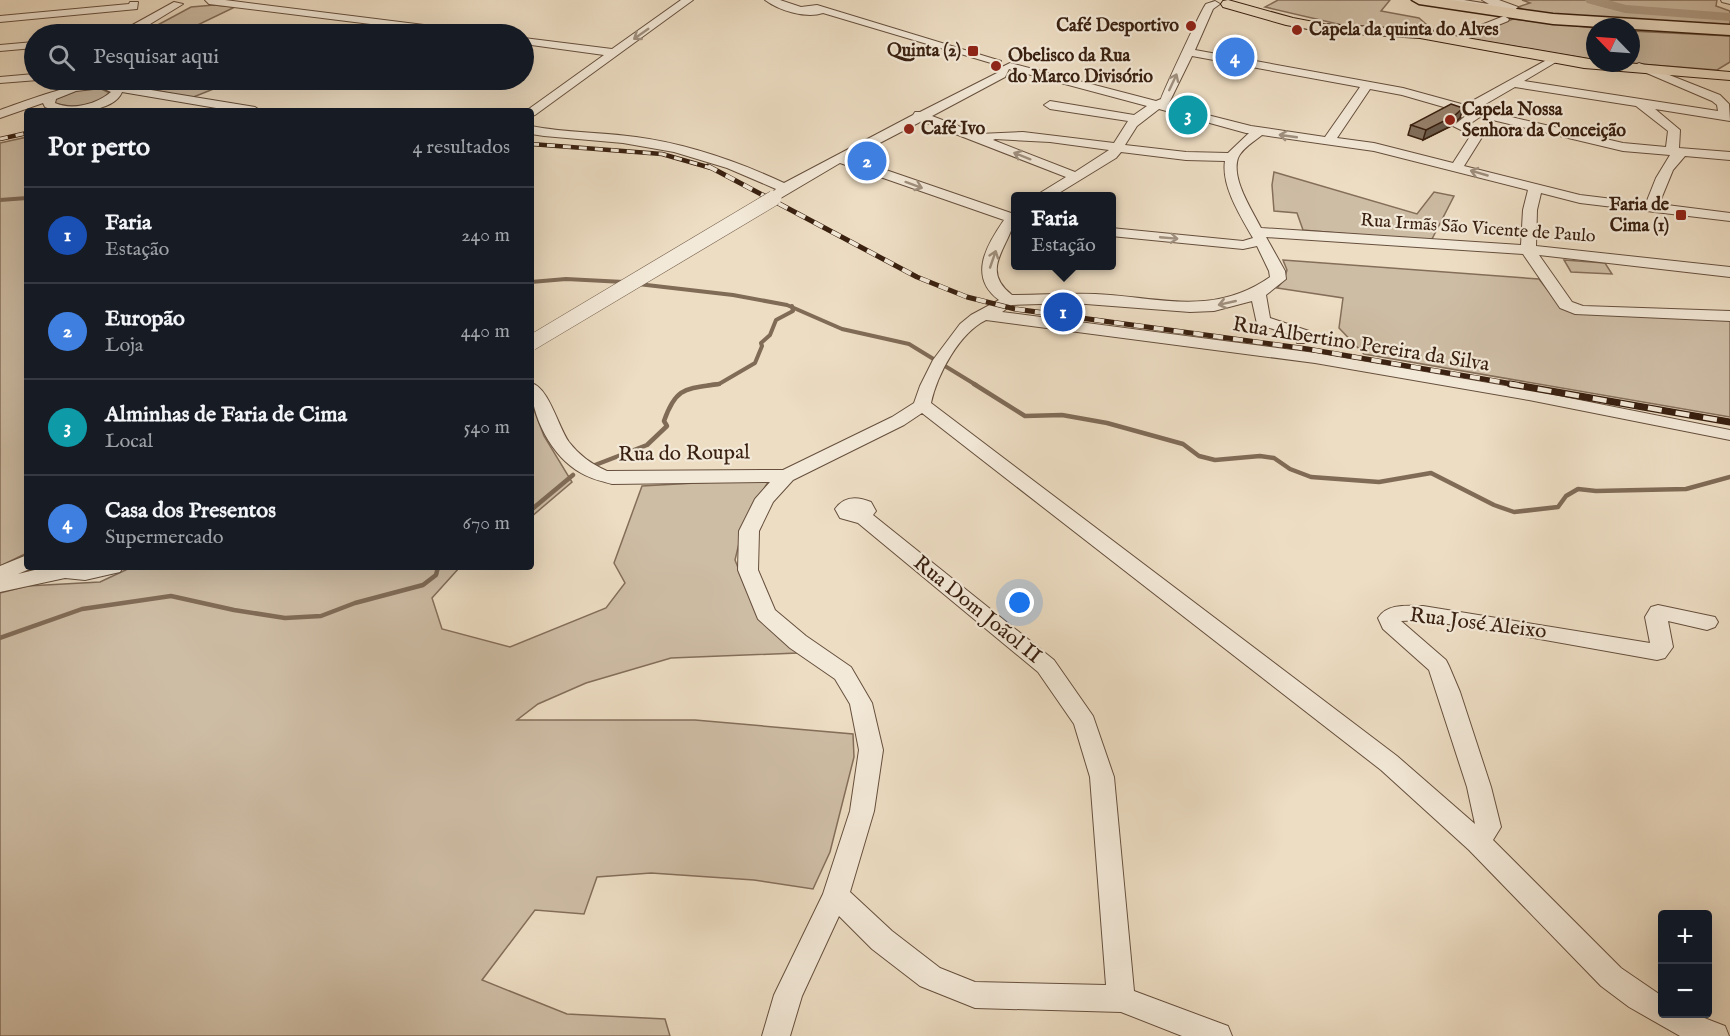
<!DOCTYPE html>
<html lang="pt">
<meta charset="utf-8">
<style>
:root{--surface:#171b24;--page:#20242c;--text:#f1f3f6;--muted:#9ea1a6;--line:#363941;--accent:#c59692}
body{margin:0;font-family:"IM FELL English",serif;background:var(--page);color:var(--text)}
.controls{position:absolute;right:18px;bottom:18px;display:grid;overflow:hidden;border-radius:6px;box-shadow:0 6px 24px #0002}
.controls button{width:54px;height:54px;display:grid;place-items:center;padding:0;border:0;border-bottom:2px solid var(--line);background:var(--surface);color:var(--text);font:30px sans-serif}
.compass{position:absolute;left:1586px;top:18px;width:54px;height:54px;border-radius:50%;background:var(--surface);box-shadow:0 6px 24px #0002;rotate:295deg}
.you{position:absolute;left:1020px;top:603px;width:21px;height:21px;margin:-15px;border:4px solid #fff;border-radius:50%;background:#1a73e8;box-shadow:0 0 0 9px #1a73e833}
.badge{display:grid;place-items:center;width:39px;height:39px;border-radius:50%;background:var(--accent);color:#fff;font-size:20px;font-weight:700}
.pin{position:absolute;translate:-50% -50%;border:3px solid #fff;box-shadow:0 2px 6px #0006}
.popup{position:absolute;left:1011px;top:192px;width:105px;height:78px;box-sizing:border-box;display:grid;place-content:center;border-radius:6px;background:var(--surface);filter:drop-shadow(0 2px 4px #0005);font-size:20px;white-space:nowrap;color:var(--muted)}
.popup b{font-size:22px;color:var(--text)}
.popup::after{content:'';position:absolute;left:50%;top:100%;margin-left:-12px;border:12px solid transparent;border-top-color:var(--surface)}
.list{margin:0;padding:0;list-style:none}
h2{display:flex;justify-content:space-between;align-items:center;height:78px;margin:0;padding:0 24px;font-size:26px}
h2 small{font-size:20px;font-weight:400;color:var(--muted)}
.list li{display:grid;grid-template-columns:39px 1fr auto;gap:18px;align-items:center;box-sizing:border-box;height:96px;padding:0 24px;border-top:2px solid var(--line)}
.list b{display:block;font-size:22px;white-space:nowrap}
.list p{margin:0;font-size:20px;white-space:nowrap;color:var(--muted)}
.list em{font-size:20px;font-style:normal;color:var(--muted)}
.icon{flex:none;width:33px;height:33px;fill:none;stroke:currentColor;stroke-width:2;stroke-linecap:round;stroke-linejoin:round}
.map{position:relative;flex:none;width:1730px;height:1036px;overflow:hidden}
.search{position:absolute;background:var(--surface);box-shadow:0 6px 24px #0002;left:24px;top:24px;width:510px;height:66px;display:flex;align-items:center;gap:15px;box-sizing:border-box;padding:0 21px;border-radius:33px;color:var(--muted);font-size:22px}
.panel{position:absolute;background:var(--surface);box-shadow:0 6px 24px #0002;left:24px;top:108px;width:510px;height:462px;border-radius:6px}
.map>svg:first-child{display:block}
</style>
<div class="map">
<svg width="1730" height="1036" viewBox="0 0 1730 1036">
<rect width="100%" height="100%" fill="#edddc3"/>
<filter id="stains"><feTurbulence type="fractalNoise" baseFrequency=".00333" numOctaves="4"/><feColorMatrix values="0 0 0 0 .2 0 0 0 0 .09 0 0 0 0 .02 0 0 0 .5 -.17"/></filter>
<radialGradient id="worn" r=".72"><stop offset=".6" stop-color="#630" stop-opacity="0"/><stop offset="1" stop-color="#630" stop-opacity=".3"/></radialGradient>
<g fill="#cebda5" stroke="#846e5a" stroke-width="1.5">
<path d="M1278 0H1390L1381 11 1419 18 1434 31 1342 25 1265 7Z"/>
<path d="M1522 0H1588C1613 15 1698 16 1730 18V26L1533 14 1518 7 1530 3Z"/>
<path d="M1594 0H1717L1716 6 1730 11V16L1633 9Z"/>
<path d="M214 5 235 7 179 34H155L156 33 152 28 191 7Z"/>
<path d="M1513 19 1595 28V60L1471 39 1470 36Z"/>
<path d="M1631 31 1730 36V62L1717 70 1626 63H1631Z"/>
<path d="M118 80H236L191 98 123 83Z"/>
<path d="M97 87 110 93C92 107 76 109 53 103L56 97 70 91Z"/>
<path d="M27 137V553L0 566V143Z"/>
<path d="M1274 172 1417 214 1434 192 1454 196 1431 241 1303 230 1297 213 1274 211 1272 185Z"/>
<path d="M1283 260 1539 279 1561 307 1730 319V417L1364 354 1339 328 1343 298 1277 288 1284 280 1287 270Z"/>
<path d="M1564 260 1605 263 1612 274 1571 272Z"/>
<path d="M531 402 544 436 572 482 531 517Z"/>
<path d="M770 479 751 510 741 535 735 560 747 590 797 653 671 658 586 683 538 704 517 720H695L853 734 854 757 830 852 813 889 754 880 651 873 597 877 584 914 535 910 482 980 567 1014 665 1019 670 1036H0V593L27 586 100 582 132 567H460L432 598 442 629 510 647 606 608 625 583 614 563 642 486Z"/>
</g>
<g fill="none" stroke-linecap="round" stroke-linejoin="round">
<g stroke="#806b57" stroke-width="4">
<path d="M0 200 27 198"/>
<path d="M531 282 566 279 624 282"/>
<path d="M638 284 733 295 787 305 842 329 909 344 976 385"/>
<path d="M709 385 719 384 755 363 762 346 761 343 770 335 776 320 793 311 792 306"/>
</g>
<g stroke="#806b57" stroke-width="4.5">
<path d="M974 384 1025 416 1062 415 1107 423 1183 444 1199 456 1215 460 1260 456 1274 458 1290 469 1311 477 1379 482 1431 473 1494 505 1514 512 1558 507 1566 496 1578 489 1596 491 1686 489 1730 477"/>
<path d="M590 467 647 445 667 426 664 421C676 387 685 389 719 384"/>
<path d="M531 510 573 475"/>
<path d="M0 638 82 609 171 596 234 610 285 618 321 616 355 603 423 585 436 575 438 567"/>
</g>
<path fill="#b09d86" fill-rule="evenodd" d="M1585 0H1608L1626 5 1730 13V21L1625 13 1587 3Z"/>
<g stroke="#664f3d" stroke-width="2">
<g id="minor">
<path d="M205 0H225L472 31 477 34H451L209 4Z"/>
<path d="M681 0H693L535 115 531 116V111H526L604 55 524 44V38L612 49Z"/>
<path d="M765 0H780L801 7 817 5 1001 61 999 63H991L823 13C806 19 778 10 765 0Z"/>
<path d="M1438 0H1464L1489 4 1482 0H1499L1518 7 1511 13 1443 3Z"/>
<path d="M1721 0H1730V4L1722 2Z"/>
<path d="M1215 1 1220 4 1213 9 1195 50 1403 88 1465 105 1552 57 1556 58V62L1524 81 1718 111 1717 105 1712 101 1635 68 1633 66 1639 63 1720 95 1729 104 1730 121 1655 109 1680 130 1679 148 1730 152V160L1685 156 1673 170 1659 204 1730 213V221L1580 203 1541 193 1537 210 1536 246 1730 267V277L1539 255 1572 302 1583 306 1730 311V321L1575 314 1560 308 1523 254 1266 237 1285 271 1286 279 1266 295 1270 318 1309 331 1311 340 1309 343H1297L1295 336 1257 324 1252 301 1214 311 1190 312 1073 303 1012 305 1002 312 1315 353 1529 390 1730 430V440L1529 400 1315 363 986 320C959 333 937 375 931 403L1397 756 1475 824 1467 787 1429 670 1383 629 1378 618C1387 603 1408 606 1423 606L1650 643 1645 617 1651 607 1658 605 1715 617 1718 622 1715 627 1707 630 1668 621 1673 647 1665 658 1657 660 1517 635 1423 620 1401 621 1446 660 1449 666 1460 692 1491 787 1501 827 1493 840 1621 968 1662 996V1014H1694L1725 1026 1729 1036H1680L1629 1007 1601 986 1469 850 1381 770 922 413 904 425 793 480 773 502 759 531 758 570 775 610 806 636 851 667 872 703 883 750 874 811 850 892 892 931 940 968 975 982 1106 985 1090 777 1074 724 1038 672 858 523 840 518 835 509C844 496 857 496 871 502L876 511 873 515 1054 660 1093 716 1114 777 1134 991 1228 1026 1232 1036H1182L1121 1012 975 1008 920 986 872 949 839 916 802 996 790 1036H762L774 995 823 894 850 811 859 750 850 704 835 679 790 648 758 619 738 570 739 531 755 499 770 482 612 484C601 481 591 479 581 473 551 456 531 416 531 383 549 387 558 427 569 442 579 455 591 464 607 471L783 470 892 417 914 403 920 386 933 360 960 324 971 315 999 300C968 277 986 246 1004 220L840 163 774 202 767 198 776 189 727 168 674 152 623 143 544 136 531 134V126C566 133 601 132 636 137 688 144 737 161 784 183L913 115 915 112H920L997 73 1000 68 1010 63 1156 101 1161 99C1164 90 1202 8 1206 4 1208 3 1213 2 1215 1ZM1192 56 1360 87 1325 137 1251 126 1168 105ZM1009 69 1147 106 1134 115 1050 101 1044 105 1050 109 1128 121 1114 143 1023 132 979 134 932 116 1005 77ZM1515 87 1636 106 1668 131 1666 147 1623 143 1477 109ZM1370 89 1402 95 1468 114 1453 126 1471 135 1453 163 1374 143 1337 138ZM1159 109 1246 133H1249L1228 153 1186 152 1125 145 1137 126ZM1480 117 1623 151 1670 155 1656 178 1646 203 1580 195 1464 166 1484 134 1468 125ZM922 121 1066 177 1040 193 1039 196H1054L1116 158 1121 152 1186 160 1225 161C1221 186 1241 217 1253 238L1243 241 1111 228V236L1243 249 1257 246 1269 271 1270 277C1213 317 1159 297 1095 294 1068 293 1040 295 1012 295 976 267 1015 244 1015 212L1011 213 851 158ZM1262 135 1374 151 1528 190 1523 210 1521 245 1261 228C1252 210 1231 179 1238 158 1242 148 1255 141 1262 135ZM995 139 1050 142 1109 150 1075 172 993 140Z"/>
<path d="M130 2H138L137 9 0 22V16L129 4Z"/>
<path d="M174 2 183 4 142 29 147 30V34H108L127 28Z"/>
<path d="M1504 16 1509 19 1508 21 1474 35 1464 42 1459 39 1466 31Z"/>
<path d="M34 42V48L0 51V45Z"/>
<path d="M34 74V80H38L0 83V77Z"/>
<path d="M102 82 255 107 261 111H234L122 92C114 113 63 116 45 107L43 103 0 118V110C34 98 66 85 102 82ZM102 88 111 92C97 104 72 111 55 103L56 99 76 91Z"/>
<path d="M27 555V567H34L18 574 47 567H123L120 572 85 580 65 578 0 592V566Z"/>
</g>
</g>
<g stroke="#392010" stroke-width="2">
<path id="major" d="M1228 0 1293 18 1324 24 1420 30 1595 60V63H1626L1730 72V80L1584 68 1420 38 1324 32 1286 25 1223 7 1221 4 1223 1Z"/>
</g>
<g stroke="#392010" stroke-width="3">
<path id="highway" d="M1412 0H1450L1553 14 1730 25V35L1553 24 1419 4Z"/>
</g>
<use href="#minor" fill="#f3e9d8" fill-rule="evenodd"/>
<use href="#major" fill="#edddc3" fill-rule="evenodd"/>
<use href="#highway" fill="#edddc3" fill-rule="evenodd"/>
<g stroke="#392010" stroke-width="4.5">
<g id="rail-far2">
<path d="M0 139 27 133"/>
<path d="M531 144 662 154 711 168"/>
</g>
</g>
<g stroke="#392010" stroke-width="5">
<path id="rail-far1" d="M708 166 917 277 967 297 1015 309 1308 349 1519 385"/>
</g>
<g stroke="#392010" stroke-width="7">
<path id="rail" d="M1510 384 1730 422"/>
</g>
<use href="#rail-far2" stroke="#f3e9d8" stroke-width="3" stroke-dasharray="8" stroke-linecap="butt"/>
<use href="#rail-far1" stroke="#f3e9d8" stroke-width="4" stroke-dasharray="10" stroke-linecap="butt"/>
<use href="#rail" stroke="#f3e9d8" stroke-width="4.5" stroke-dasharray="14" stroke-linecap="butt"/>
<g stroke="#664f3d" stroke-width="16" stroke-linecap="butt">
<path id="minor-bridge" d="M531 343 774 198"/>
</g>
<use href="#minor-bridge" stroke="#f3e9d8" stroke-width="15"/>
</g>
<path fill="#82705e" stroke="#392010" stroke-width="1.5" d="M1460 118 1451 126 1423 140 1408 135 1411 125Z"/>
<path fill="#6a5b4c" stroke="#392010" stroke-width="1.5" d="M1463 108 1460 118 1451 126 1423 140 1426 130Z"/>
<path fill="#97826d" stroke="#392010" stroke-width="1.5" d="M1451 104 1463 108 1454 116 1426 130 1411 125Z"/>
<defs><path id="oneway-shaft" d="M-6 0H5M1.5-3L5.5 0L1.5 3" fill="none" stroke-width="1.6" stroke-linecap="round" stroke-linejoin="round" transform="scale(1.5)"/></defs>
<g stroke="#9f8f7e">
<use href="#oneway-shaft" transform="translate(641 34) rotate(145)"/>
<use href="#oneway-shaft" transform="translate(1173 82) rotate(-65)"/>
<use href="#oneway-shaft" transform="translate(1288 136) rotate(-172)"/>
<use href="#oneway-shaft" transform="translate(1022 156) rotate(-158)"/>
<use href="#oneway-shaft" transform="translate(1479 173) rotate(-164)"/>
<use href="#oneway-shaft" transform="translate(914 185) rotate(20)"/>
<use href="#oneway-shaft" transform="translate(1169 238) rotate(5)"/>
<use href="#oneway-shaft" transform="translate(993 259) rotate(-71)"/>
<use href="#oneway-shaft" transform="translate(1227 303) rotate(167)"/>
</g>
<g fill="#8f2418" stroke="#f3e9d8" stroke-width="2">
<circle cx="1191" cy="26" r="6"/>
<circle cx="1297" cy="30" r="6"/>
<rect x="967" y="45" width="12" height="12" rx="3"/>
<circle cx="996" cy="66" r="6"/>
<circle cx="1450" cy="120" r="6"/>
<circle cx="909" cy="129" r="6"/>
<rect x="1675" y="209" width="12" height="12" rx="3"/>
</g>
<g text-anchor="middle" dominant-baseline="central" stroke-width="4.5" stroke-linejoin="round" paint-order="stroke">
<g font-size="18" font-weight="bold" fill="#392010" stroke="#f3e9d8" text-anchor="start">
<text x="1179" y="26" text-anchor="end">Café Desportivo</text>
<text x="1309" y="30">Capela da quinta do Alves</text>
<text x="961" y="51" text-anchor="end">Quinta (2)</text>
<text x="1008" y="56">Obelisco da Rua<tspan x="1008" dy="21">do Marco Divisório</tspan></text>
<text x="1462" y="110">Capela Nossa<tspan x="1462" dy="21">Senhora da Conceição</tspan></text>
<text x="921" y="129">Café Ivo</text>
<text x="1669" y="205" text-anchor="end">Faria de<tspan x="1669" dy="21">Cima (1)</tspan></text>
</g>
<g font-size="18" fill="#392010" stroke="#f3e9d8">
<text transform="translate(1478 229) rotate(4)">Rua Irmãs São Vicente de Paulo</text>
</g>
<g font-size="21" fill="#392010" stroke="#f3e9d8">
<text transform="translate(1361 345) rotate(9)">Rua Albertino Pereira da Silva</text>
<text transform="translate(684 454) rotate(-1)">Rua do Roupal</text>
<text transform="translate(977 610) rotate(39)">Rua Dom Joãol II</text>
<text transform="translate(1478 624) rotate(7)">Rua José Aleixo</text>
</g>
</g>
<rect width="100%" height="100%" filter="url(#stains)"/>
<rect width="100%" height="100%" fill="url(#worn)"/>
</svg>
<div class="controls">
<button>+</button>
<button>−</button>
</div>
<svg class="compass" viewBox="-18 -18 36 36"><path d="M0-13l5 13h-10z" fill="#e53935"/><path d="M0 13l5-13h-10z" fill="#9ea1a6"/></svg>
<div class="you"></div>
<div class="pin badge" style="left:1063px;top:312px;background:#1a4fb4">1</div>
<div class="popup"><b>Faria</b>Estação</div>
<div class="pin badge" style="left:867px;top:161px;background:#3f7fe0">2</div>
<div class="pin badge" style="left:1188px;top:115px;background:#0f9aa8">3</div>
<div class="pin badge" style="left:1235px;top:57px;background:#3f7fe0">4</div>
<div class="search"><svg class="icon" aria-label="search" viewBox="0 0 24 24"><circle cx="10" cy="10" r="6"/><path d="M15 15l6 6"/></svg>Pesquisar aqui</div>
<section class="panel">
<h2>Por perto<small>4 resultados</small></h2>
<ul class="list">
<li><span class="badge" style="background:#1a4fb4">1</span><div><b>Faria</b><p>Estação</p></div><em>240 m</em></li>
<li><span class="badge" style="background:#3f7fe0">2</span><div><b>Europão</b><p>Loja</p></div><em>440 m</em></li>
<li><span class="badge" style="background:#0f9aa8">3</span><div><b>Alminhas de Faria de Cima</b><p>Local</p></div><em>540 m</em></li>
<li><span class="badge" style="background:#3f7fe0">4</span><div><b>Casa dos Presentos</b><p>Supermercado</p></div><em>670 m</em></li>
</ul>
</section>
</div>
